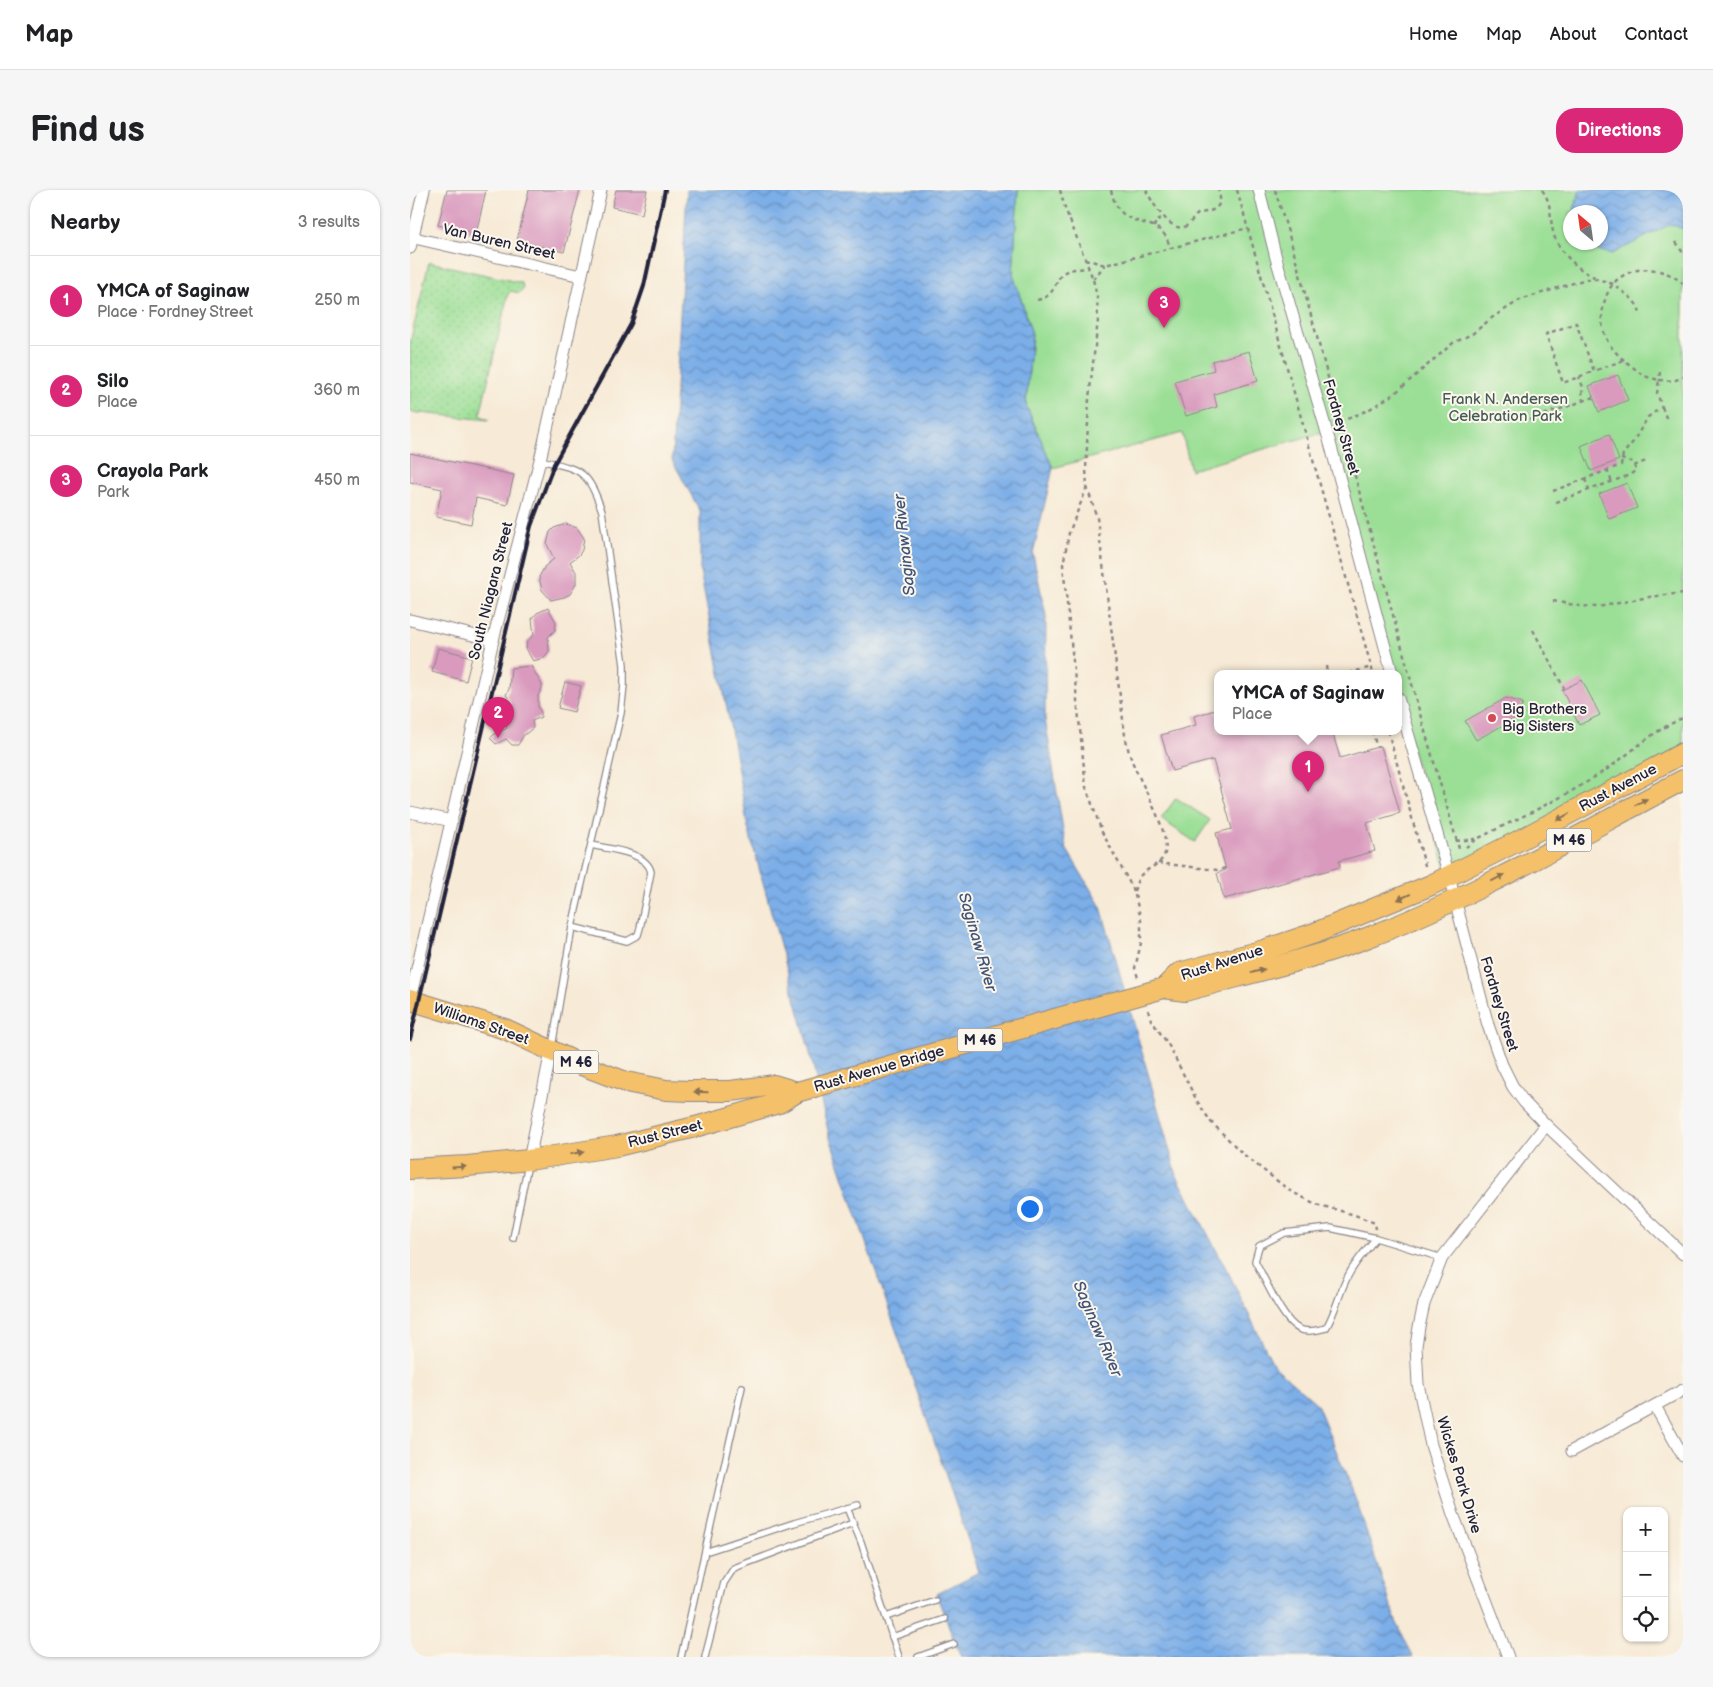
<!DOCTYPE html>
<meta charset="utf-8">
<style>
:root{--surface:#fff;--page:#f6f6f6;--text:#202124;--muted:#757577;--line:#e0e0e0;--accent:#db2777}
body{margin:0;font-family:"Balsamiq Sans",sans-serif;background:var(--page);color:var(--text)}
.controls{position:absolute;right:15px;bottom:15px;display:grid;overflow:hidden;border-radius:10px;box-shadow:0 1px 4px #0004}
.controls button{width:45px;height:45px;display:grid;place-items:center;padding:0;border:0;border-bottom:1px solid var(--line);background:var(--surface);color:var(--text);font:25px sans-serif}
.compass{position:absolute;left:1153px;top:15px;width:45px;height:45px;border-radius:50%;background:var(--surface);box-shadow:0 1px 4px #0004;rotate:331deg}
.you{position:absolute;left:619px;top:1018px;width:18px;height:18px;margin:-12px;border:4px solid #fff;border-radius:50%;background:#1a73e8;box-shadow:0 0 0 8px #1a73e833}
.badge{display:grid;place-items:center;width:32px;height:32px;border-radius:50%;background:var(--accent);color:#fff;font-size:16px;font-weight:700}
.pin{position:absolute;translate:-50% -41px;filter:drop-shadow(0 1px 2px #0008)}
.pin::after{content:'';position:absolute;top:26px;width:18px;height:15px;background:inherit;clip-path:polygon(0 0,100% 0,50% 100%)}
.popup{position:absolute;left:804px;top:480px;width:188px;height:65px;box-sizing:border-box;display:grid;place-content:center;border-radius:10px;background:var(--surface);filter:drop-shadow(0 1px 4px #0005);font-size:16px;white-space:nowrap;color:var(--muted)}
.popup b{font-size:19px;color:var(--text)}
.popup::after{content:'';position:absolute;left:50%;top:100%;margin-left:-10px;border:10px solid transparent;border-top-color:var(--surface)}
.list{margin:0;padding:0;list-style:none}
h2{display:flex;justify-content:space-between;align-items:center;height:65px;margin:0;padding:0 20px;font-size:21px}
h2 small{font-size:16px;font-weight:400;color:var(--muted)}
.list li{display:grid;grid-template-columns:32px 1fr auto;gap:15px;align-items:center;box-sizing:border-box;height:90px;padding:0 20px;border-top:1px solid var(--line)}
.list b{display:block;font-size:19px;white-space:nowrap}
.list p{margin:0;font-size:16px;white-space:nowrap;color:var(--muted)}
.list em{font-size:16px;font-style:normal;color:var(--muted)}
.icon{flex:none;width:28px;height:28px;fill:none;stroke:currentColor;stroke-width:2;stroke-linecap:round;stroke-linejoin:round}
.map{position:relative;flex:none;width:1273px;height:1467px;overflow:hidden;border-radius:20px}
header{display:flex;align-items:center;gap:30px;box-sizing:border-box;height:70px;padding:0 25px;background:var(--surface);border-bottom:1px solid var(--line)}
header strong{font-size:24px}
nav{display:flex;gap:28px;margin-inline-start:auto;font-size:18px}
.intro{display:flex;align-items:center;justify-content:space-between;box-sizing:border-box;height:120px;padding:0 30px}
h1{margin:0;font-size:35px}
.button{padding:12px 22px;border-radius:20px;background:var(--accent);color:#fff;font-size:18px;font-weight:700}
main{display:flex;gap:30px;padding:0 30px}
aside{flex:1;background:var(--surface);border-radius:20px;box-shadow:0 1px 4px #0004}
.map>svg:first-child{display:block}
</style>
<header>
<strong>Map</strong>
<nav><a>Home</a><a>Map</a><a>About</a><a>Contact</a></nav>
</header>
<div class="intro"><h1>Find us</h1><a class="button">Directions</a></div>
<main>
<aside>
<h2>Nearby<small>3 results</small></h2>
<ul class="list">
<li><span class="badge">1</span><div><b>YMCA of Saginaw</b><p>Place · Fordney Street</p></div><em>250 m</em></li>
<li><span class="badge">2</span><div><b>Silo</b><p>Place</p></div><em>360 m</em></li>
<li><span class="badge">3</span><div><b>Crayola Park</b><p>Park</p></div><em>450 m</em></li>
</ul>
</aside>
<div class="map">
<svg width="1273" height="1467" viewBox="0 0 1273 1467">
<defs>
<pattern id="grass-dots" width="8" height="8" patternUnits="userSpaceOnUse" patternTransform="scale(1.25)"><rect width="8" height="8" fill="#9bdf96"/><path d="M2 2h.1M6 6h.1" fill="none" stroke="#85bf82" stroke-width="1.8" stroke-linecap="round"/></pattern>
<pattern id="water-waves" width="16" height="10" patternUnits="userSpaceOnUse" patternTransform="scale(1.25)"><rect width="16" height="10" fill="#7baee8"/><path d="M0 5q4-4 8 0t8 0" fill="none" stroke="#648dbd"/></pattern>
</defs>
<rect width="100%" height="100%" fill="#fbf7ec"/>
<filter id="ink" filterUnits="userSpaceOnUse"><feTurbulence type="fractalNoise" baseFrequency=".02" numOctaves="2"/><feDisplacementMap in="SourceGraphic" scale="10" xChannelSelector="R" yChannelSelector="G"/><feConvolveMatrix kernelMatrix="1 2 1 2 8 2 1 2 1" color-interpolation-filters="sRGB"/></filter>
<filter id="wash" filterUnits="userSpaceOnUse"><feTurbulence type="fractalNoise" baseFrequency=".0096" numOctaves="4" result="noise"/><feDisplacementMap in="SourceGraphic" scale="20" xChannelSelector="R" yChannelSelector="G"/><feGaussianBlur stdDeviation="1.12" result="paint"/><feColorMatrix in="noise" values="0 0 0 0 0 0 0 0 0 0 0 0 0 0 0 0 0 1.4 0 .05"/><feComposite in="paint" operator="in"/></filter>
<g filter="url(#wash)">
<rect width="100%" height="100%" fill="#f7ead6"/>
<path fill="url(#grass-dots)" stroke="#5e8068" d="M19 72 112 93 113 99 109 103 101 101 98 104 70 225 79 230 0 222V153Z"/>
<g fill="#9bdf96" stroke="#5e8068" fill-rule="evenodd">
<path d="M608 0H1273V563L1038 687 988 508V483H982L917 241 781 280 772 243 643 278 616 215 622 144 603 85ZM1160 22H1190V52H1160Z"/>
<path d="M766 608 800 630 785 652 751 629Z"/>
</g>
<g fill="url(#water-waves)" stroke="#4e6892">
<path d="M277 0H608L603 84 622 144 616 215 643 278 623 364 636 426 635 529 656 658 691 717 767 986 819 1084 864 1176 907 1214 945 1307 986 1431 1003 1467H551L526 1404 569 1382 419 945 399 859 338 638 319 529 290 381V321L262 270Z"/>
<path d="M1170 0H1273V39L1261 34 1202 64 1186 60 1182 53 1190 52V22H1166L1164 19Z"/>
</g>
<g id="blocks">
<g fill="#d99abe">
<path d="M37 0H76L66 44 28 35Z"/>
<path d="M119 0H170L154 62 107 51Z"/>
<path d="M206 0H237L232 24 202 17Z"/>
<path d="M839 161 848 191 804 204 807 217 776 226 765 191 804 180 802 171Z"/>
<path d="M1208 185 1218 210 1189 222 1179 196Z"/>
<path d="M1199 244 1209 270 1181 281 1171 256Z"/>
<path d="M0 263 104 285 97 315 66 308 61 334 26 327 32 299 0 292Z"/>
<path d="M1217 293 1227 318 1199 329 1189 304Z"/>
<path d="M156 334 167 338 174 348 172 360 169 365 160 372 166 382V394L160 404 154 407 141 410 132 400 129 387 135 376 144 369 137 354 140 342 144 338Z"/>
<path d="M138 418 146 432 145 440 138 447 139 461 134 468 123 471 116 459 117 451 124 445 122 429 127 423Z"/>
<path d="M28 458 62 467 56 491 22 482Z"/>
<path d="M121 476 132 495V498L128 506V516L131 523V527L122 531 123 538 113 546 108 555H102L96 549 86 554 80 548 86 543 96 539 101 512 96 505 99 499 101 478Z"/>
<path d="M1172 490 1190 525 1169 535 1152 500Z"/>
<path d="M155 492 171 496 164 522 148 518Z"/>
<path d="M1096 508 1113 513 1108 527 1066 550 1055 531Z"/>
<path d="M805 520 808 530V541H922L930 568 971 556 990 623 957 633 965 661 929 671 930 677 814 709 807 683 816 680 806 643 822 639 803 570 762 581 751 545 786 535 784 526Z"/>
</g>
</g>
</g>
<g filter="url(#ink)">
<use href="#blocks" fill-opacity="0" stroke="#8c8688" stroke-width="1"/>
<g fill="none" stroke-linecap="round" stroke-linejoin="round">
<g stroke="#8c8688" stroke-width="8">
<g id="lane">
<path d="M130 270C172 280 177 279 192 321L214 475V495L211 523 162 737 142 857"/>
<path d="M162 737 217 751 228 745 230 738 241 682C237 662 199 659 181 655"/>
<path d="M103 1048 118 974"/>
<path d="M966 1048C956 1060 945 1072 938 1086 929 1103 926 1121 916 1138 908 1140 898 1143 889 1139 872 1131 855 1088 845 1071L849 1056 874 1043 920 1038 966 1048 1032 1068"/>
<path d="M437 1318 451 1352 489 1467"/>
<path d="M295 1362 384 1333 448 1315"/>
<path d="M476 1427 525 1410"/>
<path d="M482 1447 535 1429"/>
<path d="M271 1467 332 1197"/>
<path d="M295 1467 314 1393 324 1378 443 1333"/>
<path d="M508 1467 544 1454"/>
</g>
</g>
<g stroke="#8c8688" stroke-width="13">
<g id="street">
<path d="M849 0 866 68 920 253 982 483"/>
<path d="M0 47 171 86"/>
<path d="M0 58 14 0"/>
<path d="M0 430 83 450"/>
<path d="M988 508 1034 668 1078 835 1092 875 1103 897 1114 912 1136 935 1273 1064"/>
<path d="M0 622 42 631"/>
<path d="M0 809 83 450 130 270 191 0"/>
<path d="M119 970 141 861"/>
<path d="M1245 1216 1273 1266"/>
<path d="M1162 1261 1273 1200"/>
<path d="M1098 1467 1043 1324 1021 1255 1008 1194 1006 1156 1009 1137 1014 1114 1032 1068 1136 935"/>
</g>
</g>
<g stroke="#8c8688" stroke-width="22">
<g id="highway">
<path d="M754 798 769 783 854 760 905 743 1021 695 1106 652 1273 563"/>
<path d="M754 798 775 801C836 784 900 770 959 747 1068 705 1170 644 1273 590"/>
<path d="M0 810 95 839 174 876 216 892 256 900 279 901H321L364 895 387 902"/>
<path d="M0 979 57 976 119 970 207 956 285 937 369 913 387 902"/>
</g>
</g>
<g stroke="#8c8688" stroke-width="2.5" stroke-dasharray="4 4" stroke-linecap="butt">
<path d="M650 0 655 18 683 89 687 107 688 130 679 208 676 279 677 297 687 328 715 545C717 553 718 561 721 568 728 590 761 641 755 663 752 675 738 677 730 686 727 690 726 696 724 701"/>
<path d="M701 0C710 43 742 24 756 47 758 50 759 55 760 58"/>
<path d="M736 0C741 11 760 42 774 37 780 35 783 27 789 23 803 22 815 17 808 0"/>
<path d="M827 0 963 483"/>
<path d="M865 0 881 52 1012 531 1050 662"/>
<path d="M1132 0C1143 14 1139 29 1144 45 1148 61 1170 82 1185 87"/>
<path d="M744 37 746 31 753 27"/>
<path d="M1266 52 1273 63"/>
<path d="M675 69 695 75 838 38"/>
<path d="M683 89 695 75"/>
<path d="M627 110C650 106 642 84 660 80 666 78 673 79 679 78"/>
<path d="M1214 170C1205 162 1197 154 1194 142 1189 128 1194 105 1203 94 1221 73 1255 76 1273 94"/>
<path d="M1250 182 1249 190 1263 191 1273 187"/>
<path d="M1173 211 1184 207"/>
<path d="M1252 217 1257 230"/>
<path d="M1119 230 1173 211 1172 205 1173 197 1169 187"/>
<path d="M930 232 958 220 984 204 1043 153 1062 144 1083 127 1110 110 1176 89H1188L1203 94 1221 108 1227 115 1230 123"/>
<path d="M1224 276 1236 271"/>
<path d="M1197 280 1202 292"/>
<path d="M1175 289 1179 300"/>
<path d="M677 297 659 343 653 375 676 597 692 642 724 701 731 730V753L725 778 728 788"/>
<path d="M1143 301 1211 275 1213 264 1223 252 1238 227 1252 217 1247 203 1249 190 1234 186 1214 170 1184 181 1166 133 1136 144 1153 193 1184 181"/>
<path d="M1146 312 1217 286 1226 281 1223 272 1211 269"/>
<path d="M1143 411 1170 416 1188 417 1239 407 1273 403"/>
<path d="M1123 440 1154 498"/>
<path d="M916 476 917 483"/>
<path d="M939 483 962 477"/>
<path d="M962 541 967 558"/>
<path d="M978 541 1016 679"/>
<path d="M1046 651 1065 649"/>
<path d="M1056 657 1067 649C1108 628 1150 610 1188 585 1219 566 1238 543 1273 528"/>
<path d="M748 673 807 680 816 678"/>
<path d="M738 820 741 830 758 854 787 911 801 932 833 964 880 1001 906 1014 945 1025 965 1033 966 1039"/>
</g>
<use href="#lane" stroke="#fff" stroke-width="5.5"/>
<use href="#street" stroke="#fff" stroke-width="11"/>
<use href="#highway" stroke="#f4c16a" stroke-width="20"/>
<path stroke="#22223b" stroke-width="4" d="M0 849 121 336 144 274 221 134 234 96 255 0"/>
<g stroke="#8c8688" stroke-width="22" stroke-linecap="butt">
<path id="highway-bridge" d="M387 902 754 798"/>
</g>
<use href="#highway-bridge" stroke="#f4c16a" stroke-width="20"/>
</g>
<defs><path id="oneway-solid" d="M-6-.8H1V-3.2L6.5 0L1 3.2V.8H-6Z" transform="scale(1.25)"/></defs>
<g fill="#8b7252">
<use href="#oneway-solid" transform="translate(1231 612) rotate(-28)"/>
<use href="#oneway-solid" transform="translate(1153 627) rotate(152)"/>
<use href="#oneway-solid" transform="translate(1088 688) rotate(-27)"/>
<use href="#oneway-solid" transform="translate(994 707) rotate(156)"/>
<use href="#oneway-solid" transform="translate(848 781) rotate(-15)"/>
<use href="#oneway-solid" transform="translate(291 902) rotate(-179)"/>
<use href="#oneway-solid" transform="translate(167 963) rotate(-9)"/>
<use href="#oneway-solid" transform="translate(49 977) rotate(-4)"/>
</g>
</g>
<circle fill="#d1495b" stroke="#fbf7ec" stroke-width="2" cx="1082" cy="528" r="5"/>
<g text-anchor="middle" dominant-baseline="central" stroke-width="4" stroke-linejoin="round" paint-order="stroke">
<g fill="#fbf7ec" stroke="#636270" stroke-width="1">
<rect x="1136.5" y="638.5" width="45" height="23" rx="4"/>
<rect x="547.5" y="838.5" width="45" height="23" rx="4"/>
<rect x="143.5" y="860.5" width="45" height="23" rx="4"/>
</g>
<g font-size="14" font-weight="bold" fill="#22223b">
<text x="1159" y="650">M 46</text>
<text x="570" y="850">M 46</text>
<text x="166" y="872">M 46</text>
</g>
<g font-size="15" fill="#22223b" stroke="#fbf7ec">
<text transform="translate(89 52) rotate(13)">Van Buren Street</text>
<text transform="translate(931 237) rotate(74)">Fordney Street</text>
<text transform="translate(81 401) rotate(-76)">South Niagara Street</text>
<text transform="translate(1208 598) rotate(-28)">Rust Avenue</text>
<text transform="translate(812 773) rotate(-18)">Rust Avenue</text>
<text transform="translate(1089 814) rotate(73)">Fordney Street</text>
<text transform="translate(71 834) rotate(19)">Williams Street</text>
<text transform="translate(469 879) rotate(-16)">Rust Avenue Bridge</text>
<text transform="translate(255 944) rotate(-14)">Rust Street</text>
<text transform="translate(1049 1285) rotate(73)">Wickes Park Drive</text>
</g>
<g font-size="15" fill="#465b56" stroke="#fbf7ec">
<text x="1095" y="209">Frank N. Andersen<tspan x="1095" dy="17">Celebration Park</tspan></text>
</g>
<g font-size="15" fill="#22223b" stroke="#fbf7ec" text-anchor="start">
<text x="1092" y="519">Big Brothers<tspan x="1092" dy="17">Big Sisters</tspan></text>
</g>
<g font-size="16" font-style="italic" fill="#415378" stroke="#fbf7ec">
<text transform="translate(495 355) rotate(-96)">Saginaw River</text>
<text transform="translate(567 752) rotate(74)">Saginaw River</text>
<text transform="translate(687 1139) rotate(67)">Saginaw River</text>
</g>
</g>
</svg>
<div class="controls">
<button>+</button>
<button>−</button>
<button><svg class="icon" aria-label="locate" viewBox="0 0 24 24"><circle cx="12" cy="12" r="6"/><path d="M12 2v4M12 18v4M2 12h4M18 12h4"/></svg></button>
</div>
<svg class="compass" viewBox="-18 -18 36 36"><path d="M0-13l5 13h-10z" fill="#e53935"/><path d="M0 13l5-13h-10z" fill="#757577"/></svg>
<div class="you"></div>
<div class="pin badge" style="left:898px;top:602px">1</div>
<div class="popup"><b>YMCA of Saginaw</b>Place</div>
<div class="pin badge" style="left:88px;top:548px">2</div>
<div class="pin badge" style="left:754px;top:138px">3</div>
</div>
</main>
